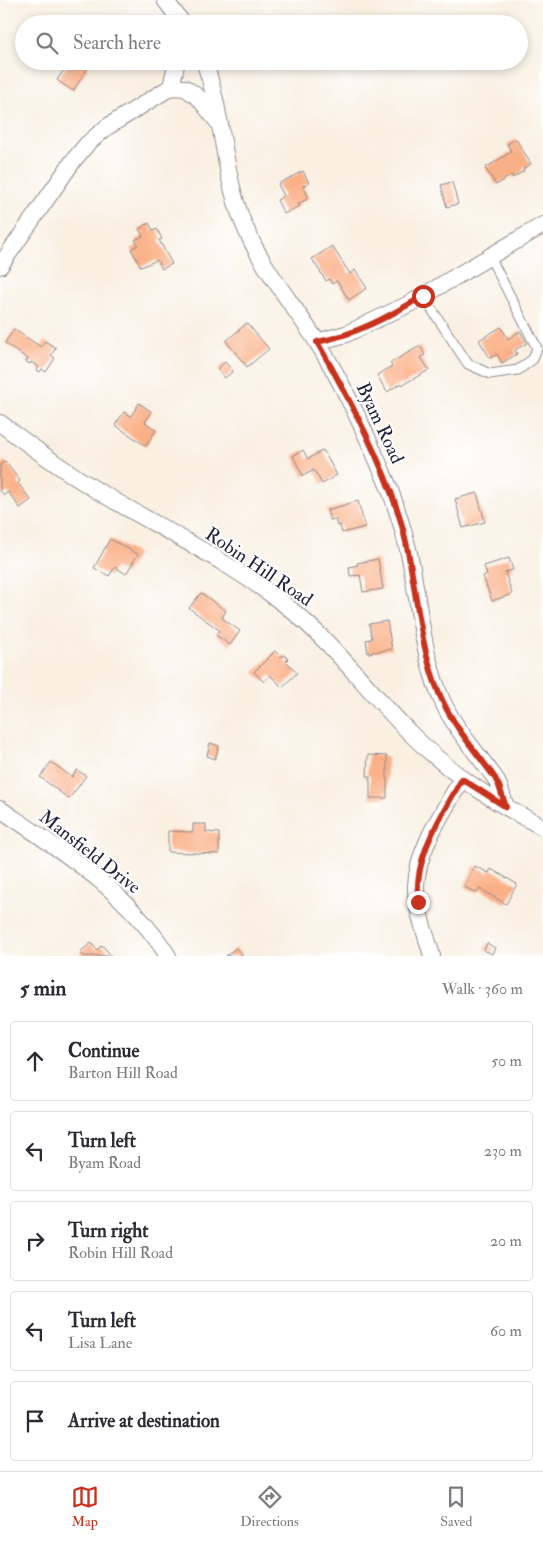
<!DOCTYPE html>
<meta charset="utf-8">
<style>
:root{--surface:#fff;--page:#f7f7f7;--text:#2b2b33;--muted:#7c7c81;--line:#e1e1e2;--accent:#c8321e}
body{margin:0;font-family:"IM FELL Double Pica",serif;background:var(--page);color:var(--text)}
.stop{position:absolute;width:15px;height:15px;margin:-11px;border:4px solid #c8321e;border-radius:50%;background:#fff}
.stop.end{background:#c8321e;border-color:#fff;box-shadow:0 1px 5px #0008}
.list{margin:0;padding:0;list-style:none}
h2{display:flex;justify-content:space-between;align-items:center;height:65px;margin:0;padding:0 20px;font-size:21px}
h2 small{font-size:16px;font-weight:400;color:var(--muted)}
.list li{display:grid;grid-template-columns:32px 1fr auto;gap:15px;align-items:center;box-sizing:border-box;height:80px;margin:0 10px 10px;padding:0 10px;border:1px solid var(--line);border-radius:5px}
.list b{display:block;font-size:19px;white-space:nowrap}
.list p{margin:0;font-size:16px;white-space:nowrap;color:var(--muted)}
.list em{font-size:16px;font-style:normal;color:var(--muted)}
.icon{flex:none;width:28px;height:28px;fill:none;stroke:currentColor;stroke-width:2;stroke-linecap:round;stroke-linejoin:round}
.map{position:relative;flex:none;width:543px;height:956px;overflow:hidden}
.search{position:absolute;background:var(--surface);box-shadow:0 2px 8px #0003;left:15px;right:15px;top:15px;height:55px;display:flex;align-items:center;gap:12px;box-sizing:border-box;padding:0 18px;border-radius:28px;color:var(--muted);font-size:19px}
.sheet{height:515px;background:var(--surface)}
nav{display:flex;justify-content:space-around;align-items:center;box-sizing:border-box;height:70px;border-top:1px solid var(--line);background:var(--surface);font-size:14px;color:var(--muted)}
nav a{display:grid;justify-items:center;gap:2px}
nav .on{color:var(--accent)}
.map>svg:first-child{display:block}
</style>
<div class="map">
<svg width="543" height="956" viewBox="0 0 543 956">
<rect width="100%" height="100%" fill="#fff"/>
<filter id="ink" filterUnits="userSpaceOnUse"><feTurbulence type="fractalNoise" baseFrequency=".02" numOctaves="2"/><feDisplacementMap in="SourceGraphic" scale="10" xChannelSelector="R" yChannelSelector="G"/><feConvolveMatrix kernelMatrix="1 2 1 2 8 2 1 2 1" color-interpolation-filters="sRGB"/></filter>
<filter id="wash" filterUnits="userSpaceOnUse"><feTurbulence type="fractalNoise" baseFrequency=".0096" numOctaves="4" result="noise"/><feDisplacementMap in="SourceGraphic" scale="20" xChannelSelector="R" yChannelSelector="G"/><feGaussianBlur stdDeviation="1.12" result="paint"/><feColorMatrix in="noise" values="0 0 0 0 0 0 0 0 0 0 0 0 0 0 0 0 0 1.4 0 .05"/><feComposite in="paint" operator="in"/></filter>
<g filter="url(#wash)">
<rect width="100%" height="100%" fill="#f9f0e2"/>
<g id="blocks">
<g fill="#fab087">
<path d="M70 61H89L85 66 88 68 73 91 57 80Z"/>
<path d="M516 139 531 164 523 169 524 171 513 178 512 175 496 185 485 168 511 152 507 144Z"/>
<path d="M303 171 309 183 303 186 309 198 298 204 300 206 284 214 277 200 284 196 278 184Z"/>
<path d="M452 182 458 204 447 207 441 185Z"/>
<path d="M149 223 153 231 157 229 162 239 159 240 172 264 162 269 157 260 141 267 131 249 138 245 135 240 143 236 139 229Z"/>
<path d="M332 246 350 274 355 270 367 288 349 300 337 281 332 284 329 279 326 281 312 259Z"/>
<path d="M247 323 269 349 247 367 226 341Z"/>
<path d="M501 327 508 339 520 331 527 343 515 350 517 354 502 363 497 354 490 358 479 340Z"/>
<path d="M14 329 41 347 45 341 56 348 51 355 55 358 46 372 42 369 40 372 37 370 39 367 31 362 30 364 26 362 28 359 5 343Z"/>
<path d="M420 346 425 355 421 357 429 370 402 385 401 383 387 392 377 375 392 366 390 363Z"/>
<path d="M225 362 233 371 225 378 217 369Z"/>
<path d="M139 403 152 412 145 422 156 430 146 446 115 425 124 412 131 416Z"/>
<path d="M303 450 308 459 323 450 337 475 322 484 314 470 303 476 293 456Z"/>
<path d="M5 461 20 481 18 483 31 500 20 508 8 492 4 495 0 491V465Z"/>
<path d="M477 493 485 522 463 528 455 499Z"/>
<path d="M358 501 365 527 342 533 340 525 337 526 335 519 330 520 327 510Z"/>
<path d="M110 539 138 554 126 574 115 567 109 576 94 568Z"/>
<path d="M509 558 513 570 505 572 512 594 492 601 483 576 487 575 484 566Z"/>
<path d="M378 559 383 589 363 592 360 575 350 576 349 567 358 565 357 563Z"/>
<path d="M201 593 226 611 222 618 240 631 230 645 216 635 219 630 189 608Z"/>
<path d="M387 621 392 649 368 653 366 640 372 639 369 624Z"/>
<path d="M275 651 281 657 284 655 288 659 286 661 297 673 282 687 270 675 264 682 254 672Z"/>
<path d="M210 743 219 746 215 759 207 756Z"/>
<path d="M368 755 387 756V798H370V776H367Z"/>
<path d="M51 762 72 777 77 770 86 776 69 799 40 777Z"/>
<path d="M193 824H206V832L219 833V854L168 852V831L193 832Z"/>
<path d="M474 866 489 873 491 869 517 884 506 904 480 889 477 893 464 887Z"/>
<path d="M91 943 97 950 102 945 111 956H83L80 952Z"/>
<path d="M487 943 495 948 492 954 484 950Z"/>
<path d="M236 948 243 956H226Z"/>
</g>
</g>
</g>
<g filter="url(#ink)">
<use href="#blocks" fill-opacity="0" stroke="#8e898e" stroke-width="1"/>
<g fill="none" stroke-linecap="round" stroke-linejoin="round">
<g stroke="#8e898e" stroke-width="11">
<path id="lane" d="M423 296 468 364 490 374 518 370 533 359 537 348 490 257"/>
</g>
<g stroke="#8e898e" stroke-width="18">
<g id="street">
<path d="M165 0 183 24"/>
<path d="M204 61C225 118 222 181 249 236 267 274 295 307 317 342 345 386 370 442 390 490 398 512 405 535 410 558 419 603 422 650 439 693 451 725 475 750 495 778L499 786 506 807"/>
<path d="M171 87 177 61"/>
<path d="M0 266 73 161 87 144 107 127 171 87 185 88 191 92 199 98 217 121"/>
<path d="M317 342 346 334 411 303 543 225"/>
<path d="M0 423C33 448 67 473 103 494 164 530 228 561 284 604 332 641 368 691 411 734 449 772 494 803 543 827"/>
<path d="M0 809C62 851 127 891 168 956"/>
<path d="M432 956C426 934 415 908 416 885 418 847 444 811 462 779"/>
</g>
</g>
<use href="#lane" stroke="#fff" stroke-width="9"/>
<use href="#street" stroke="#fff" stroke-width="16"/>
</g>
</g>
<g fill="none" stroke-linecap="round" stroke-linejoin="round" filter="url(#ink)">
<path stroke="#c8321e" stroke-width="6" d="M418 902C414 855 440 819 462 779L506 807 499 786 495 778C475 750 452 725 439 693 415 635 417 571 398 512 379 454 347 394 317 342 355 335 390 316 423 296"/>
</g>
<g text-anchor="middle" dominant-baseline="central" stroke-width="4.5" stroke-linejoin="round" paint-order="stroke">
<g font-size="19" fill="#22223b" stroke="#fff">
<text transform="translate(380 423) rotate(65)">Byam Road</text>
<text transform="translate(259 567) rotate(34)">Robin Hill Road</text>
<text transform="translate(90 852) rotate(38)">Mansfield Drive</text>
</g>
</g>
</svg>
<div class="stop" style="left:423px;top:296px"></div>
<div class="stop end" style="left:418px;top:902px"></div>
<div class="search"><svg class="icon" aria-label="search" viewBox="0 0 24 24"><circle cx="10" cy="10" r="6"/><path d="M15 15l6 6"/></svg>Search here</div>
</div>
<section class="sheet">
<h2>5 min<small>Walk · 360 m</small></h2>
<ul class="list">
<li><svg class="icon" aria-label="ahead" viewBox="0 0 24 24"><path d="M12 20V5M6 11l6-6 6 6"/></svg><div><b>Continue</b><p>Barton Hill Road</p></div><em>50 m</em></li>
<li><svg class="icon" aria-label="left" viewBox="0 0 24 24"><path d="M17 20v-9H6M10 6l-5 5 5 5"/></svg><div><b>Turn left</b><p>Byam Road</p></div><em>230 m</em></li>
<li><svg class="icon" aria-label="right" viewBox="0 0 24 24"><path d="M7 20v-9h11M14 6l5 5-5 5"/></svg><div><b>Turn right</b><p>Robin Hill Road</p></div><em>20 m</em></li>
<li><svg class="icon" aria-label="left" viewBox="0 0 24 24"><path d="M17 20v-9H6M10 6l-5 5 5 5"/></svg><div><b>Turn left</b><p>Lisa Lane</p></div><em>60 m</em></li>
<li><svg class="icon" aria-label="arrive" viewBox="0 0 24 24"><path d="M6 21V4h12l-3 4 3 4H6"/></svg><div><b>Arrive at destination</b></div></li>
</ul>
</section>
<nav>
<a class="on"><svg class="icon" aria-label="map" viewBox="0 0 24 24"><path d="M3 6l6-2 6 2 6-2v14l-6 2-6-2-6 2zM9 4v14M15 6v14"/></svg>Map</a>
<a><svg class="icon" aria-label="directions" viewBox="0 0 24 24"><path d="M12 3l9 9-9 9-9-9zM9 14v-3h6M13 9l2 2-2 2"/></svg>Directions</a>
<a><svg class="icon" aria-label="saved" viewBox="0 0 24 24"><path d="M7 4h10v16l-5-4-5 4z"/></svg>Saved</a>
</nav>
